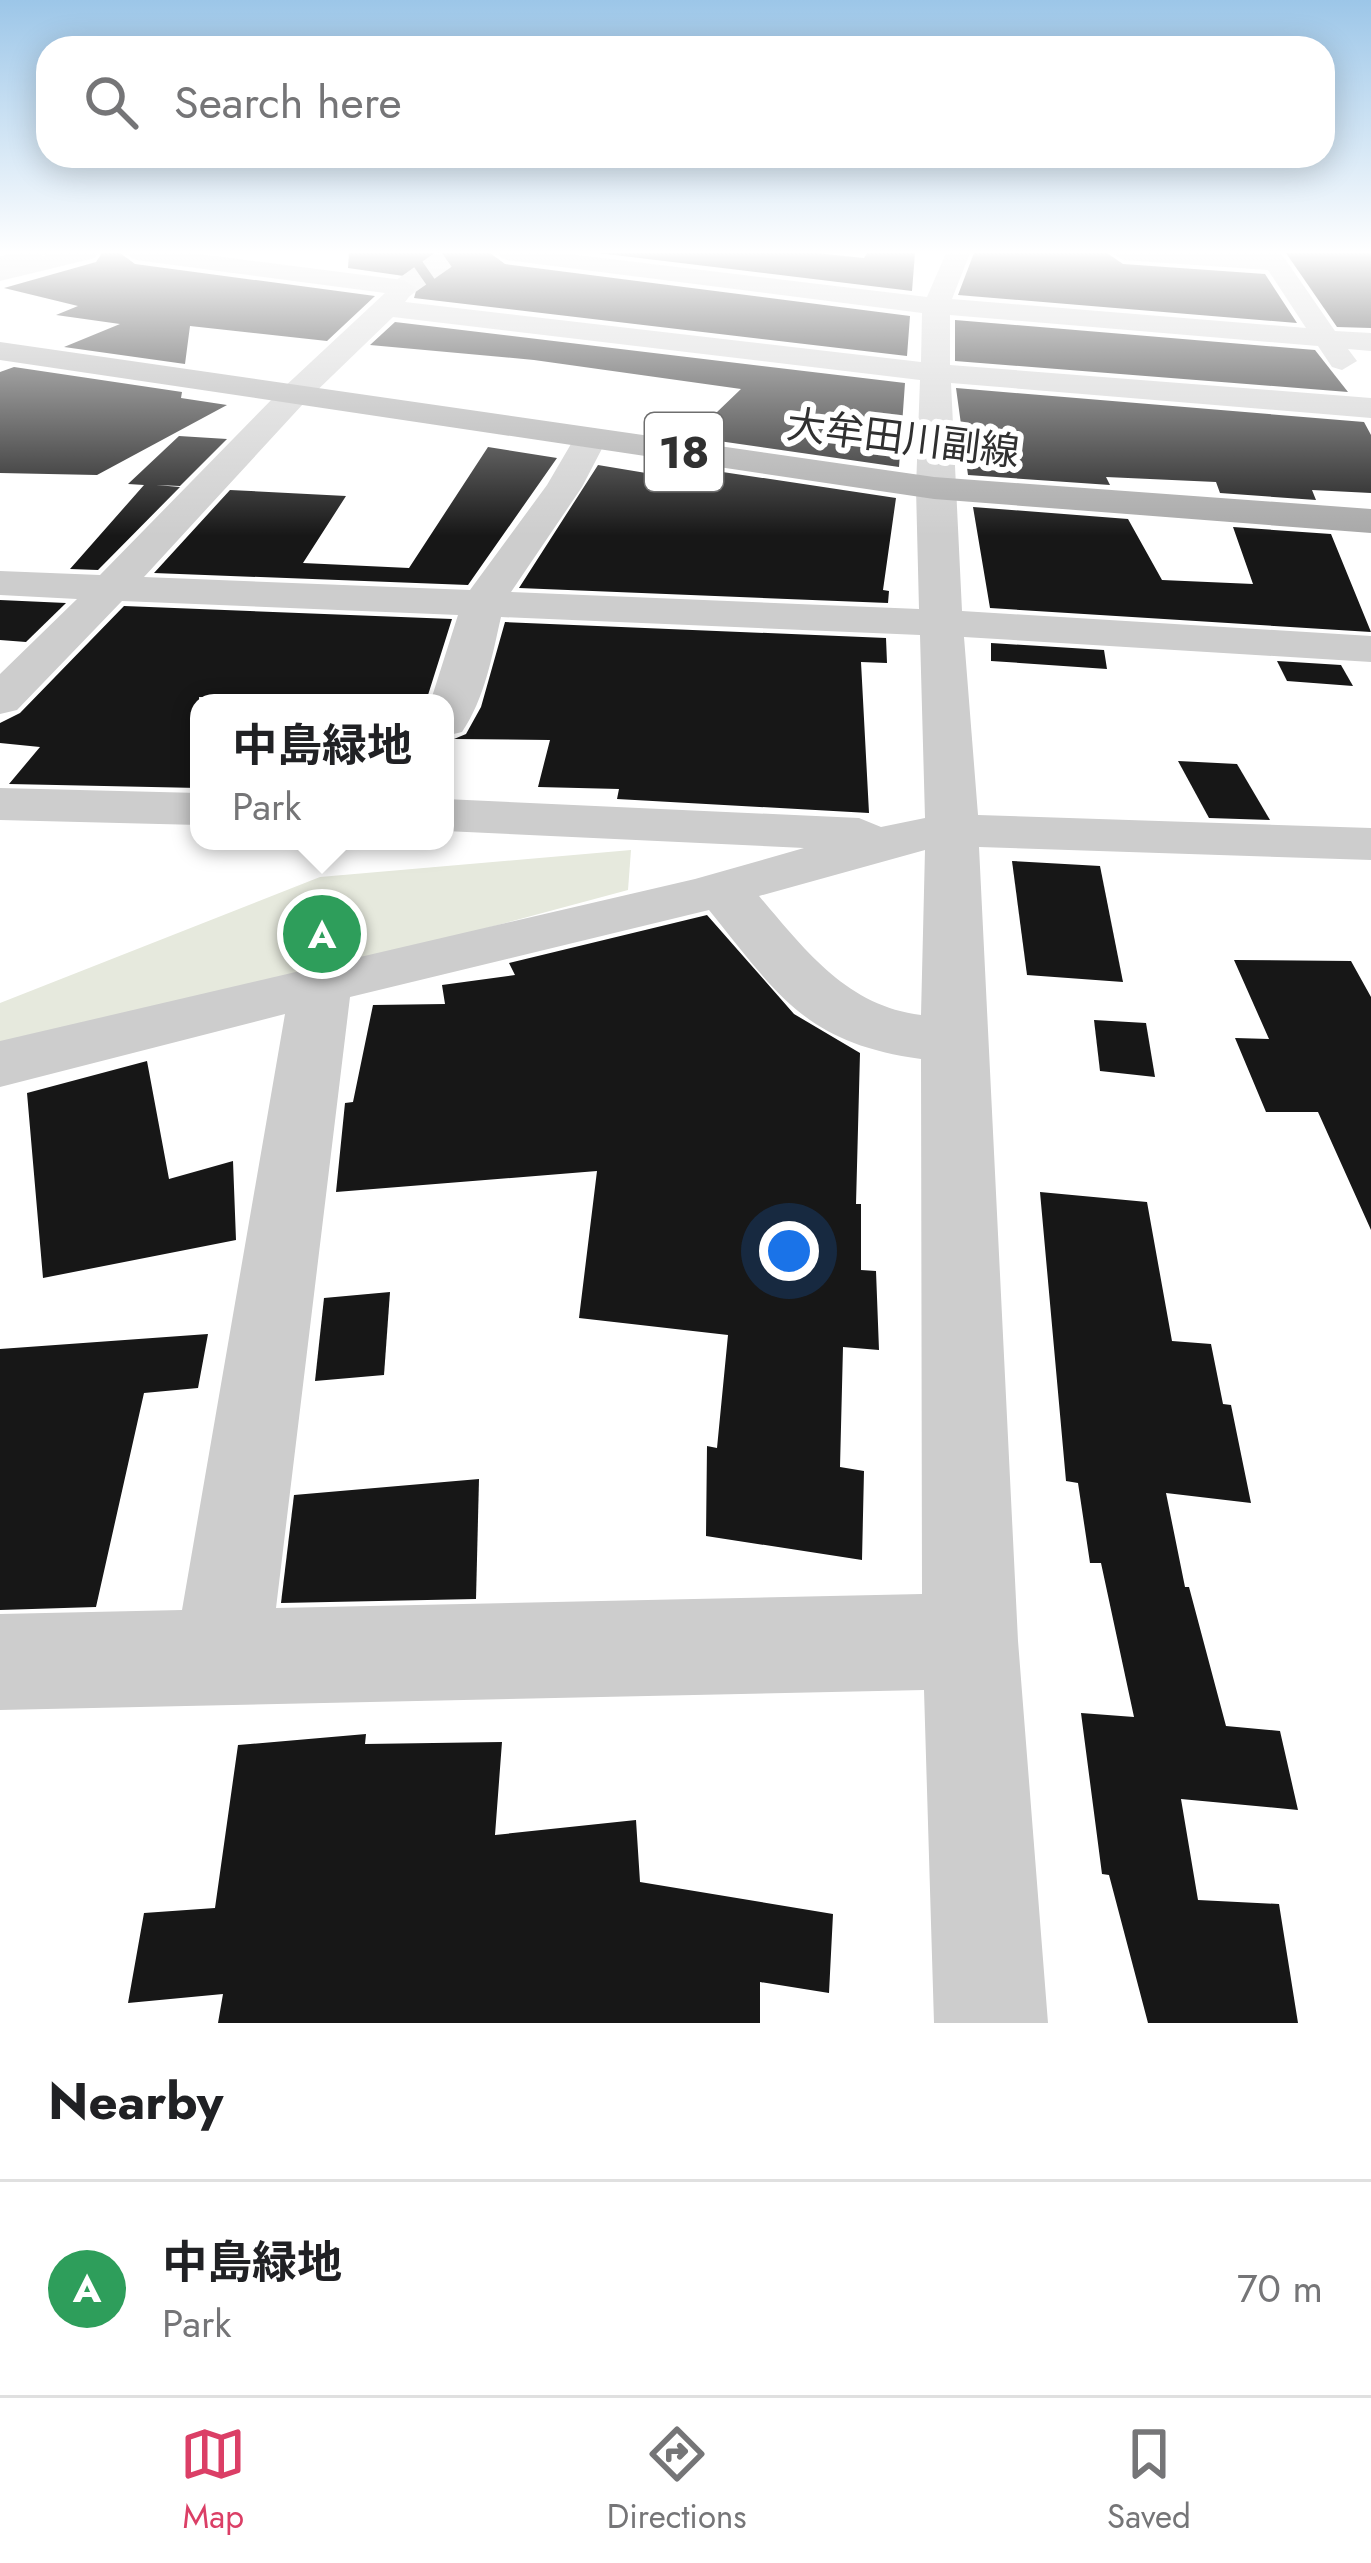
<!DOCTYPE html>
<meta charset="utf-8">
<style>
:root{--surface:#fff;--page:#f2f2f2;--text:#202124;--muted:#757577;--line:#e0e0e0;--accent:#db3f66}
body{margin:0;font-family:Jost,"Noto Sans JP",sans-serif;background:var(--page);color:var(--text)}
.you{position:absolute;left:789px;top:1251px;width:42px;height:42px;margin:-30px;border:9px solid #fff;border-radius:50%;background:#1a73e8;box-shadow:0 0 0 18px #1a73e833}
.badge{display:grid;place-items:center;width:78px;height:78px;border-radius:50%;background:var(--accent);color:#fff;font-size:39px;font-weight:700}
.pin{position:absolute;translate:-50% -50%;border:6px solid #fff;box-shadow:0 3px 12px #0006}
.popup{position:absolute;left:190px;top:694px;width:264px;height:156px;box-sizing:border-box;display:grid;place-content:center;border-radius:24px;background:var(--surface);filter:drop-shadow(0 3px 9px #0005);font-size:39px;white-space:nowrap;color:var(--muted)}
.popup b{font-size:45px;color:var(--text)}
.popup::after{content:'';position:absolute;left:50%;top:100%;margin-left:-24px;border:24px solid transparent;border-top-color:var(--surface)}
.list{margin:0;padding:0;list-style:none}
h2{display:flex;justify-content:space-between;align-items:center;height:156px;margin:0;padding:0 48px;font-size:51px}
h2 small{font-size:39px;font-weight:400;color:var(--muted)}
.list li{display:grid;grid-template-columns:78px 1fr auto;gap:36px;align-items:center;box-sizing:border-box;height:216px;padding:0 48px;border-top:3px solid var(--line)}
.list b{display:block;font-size:45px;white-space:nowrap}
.list p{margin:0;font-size:39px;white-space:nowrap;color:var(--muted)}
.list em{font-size:39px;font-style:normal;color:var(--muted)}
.icon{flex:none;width:66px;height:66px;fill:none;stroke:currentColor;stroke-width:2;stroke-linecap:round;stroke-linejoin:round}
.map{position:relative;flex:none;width:1371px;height:2023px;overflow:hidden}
.search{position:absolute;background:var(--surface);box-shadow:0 6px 30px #0003;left:36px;right:36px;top:36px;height:132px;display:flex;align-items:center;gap:30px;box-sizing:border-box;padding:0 42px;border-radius:36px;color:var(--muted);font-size:45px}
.sheet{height:372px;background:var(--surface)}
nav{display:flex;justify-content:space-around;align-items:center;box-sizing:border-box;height:168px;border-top:3px solid var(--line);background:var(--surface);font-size:33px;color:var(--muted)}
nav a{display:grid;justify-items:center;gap:6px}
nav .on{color:var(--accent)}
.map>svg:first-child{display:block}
</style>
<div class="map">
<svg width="1371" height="2023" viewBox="0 0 1371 2023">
<rect width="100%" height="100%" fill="#fff"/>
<path fill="#e6e9dd" d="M631 850 628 890 0 1059V1003L320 877Z"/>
<g fill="#171717">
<path d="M102 253H120L135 264 375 296 327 341 190 326 185 364 64 347 120 324 56 315 78 306 4 288 96 262Z"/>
<path d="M349 253H490L505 264 910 316 907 356 414 298 418 284 404 276 348 268Z"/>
<path d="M598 253H816L864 258 867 253H915L912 291Z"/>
<path d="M974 253H1107L1123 264 1265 274 1297 323 958 295Z"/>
<path d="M1286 253H1371V328L1337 327Z"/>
<path d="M955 320 1315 350 1348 392 955 361Z"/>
<path d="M395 322 905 383 899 467 691 437 741 389 534 360 370 345Z"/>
<path d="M14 367 182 392 181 398 227 405 97 475 0 473V372Z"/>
<path d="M956 388 1364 422 1371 435V493L1312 490 1316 500 1220 493 1216 482 1106 477 1110 485 968 475Z"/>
<path d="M179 436 227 439 180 486 156 485 180 487 98 570 70 569 144 485 128 484Z"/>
<path d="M488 447 557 458 468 585 154 573 230 490 346 496 303 563 409 568Z"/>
<path d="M663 463 896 498 883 590 889 591 888 603 519 588 598 465 652 474Z"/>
<path d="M973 507 1128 519 1162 580 1253 584 1233 527 1331 534 1371 632 990 608Z"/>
<path d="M0 600 66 603 26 642 0 640Z"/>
<path d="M124 606 452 619 428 695 199 697V788L9 784 40 747 0 743V723L20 713Z"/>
<path d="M505 622 886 638 887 663 861 662 869 813 617 799 619 789 538 787 550 740 454 739 466 734 481 707Z"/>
<path d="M991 643 1104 650 1107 669 991 661Z"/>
<path d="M1277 661 1341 665 1353 686 1287 681Z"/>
<path d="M1178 761 1237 764 1270 820 1209 818Z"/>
<path d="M1012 861 1100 866 1123 982 1027 975Z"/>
<path d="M707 915 794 1014 860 1053 856 1204H861V1270L876 1271 879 1350 843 1347 840 1467 864 1471 862 1560 706 1536 707 1446 717 1448 728 1335 579 1318 597 1171 336 1192 345 1103 353 1102 373 1005 445 1004 442 985 515 975 509 963Z"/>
<path d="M1234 960 1351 961 1371 997V1230L1318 1112H1266L1235 1038 1269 1039Z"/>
<path d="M1094 1020 1146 1023 1155 1077 1100 1071Z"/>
<path d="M147 1061 169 1179 233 1161 236 1240 43 1278 27 1093Z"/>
<path d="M1040 1192 1147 1202 1172 1341 1211 1344 1223 1404 1231 1405 1251 1503 1166 1493 1185 1587H1189L1226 1726 1280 1731 1298 1810 1181 1799 1198 1900 1279 1904 1298 2023H1148L1109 1875 1102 1874 1081 1713 1134 1717 1101 1563H1090L1078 1483 1066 1481Z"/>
<path d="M390 1292 384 1375 315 1381 324 1298Z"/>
<path d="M208 1334 198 1388 144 1393 96 1607 0 1610V1349Z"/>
<path d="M479 1479 476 1599 281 1603 294 1495Z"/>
<path d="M366 1734 365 1744 502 1742 495 1835 636 1820 640 1882 833 1914 829 1993 760 1982V2023H218L223 1994 128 2003 144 1913 215 1908 238 1745Z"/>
</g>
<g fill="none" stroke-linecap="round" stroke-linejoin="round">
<path stroke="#d6d6d6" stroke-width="21" stroke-dasharray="21 10" stroke-linecap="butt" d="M403 288 453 253"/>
<path fill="#cdcdcd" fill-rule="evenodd" d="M16 253H50L0 268V256Z"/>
<g fill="#cdcdcd" fill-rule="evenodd">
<path d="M55 253H98L95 258 0 281V265Z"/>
<path d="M124 253H191L403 280 416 288 405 302 921 362 922 313 506 260 494 253H561L927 297 946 253H970L952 299 1306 328 1268 270 1123 260 1111 253H1281L1335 331 1371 333V351L1348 349 1357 361 1342 370 1332 367 1318 346 950 315V365L1371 398V418L951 383 962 611 1371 636V662L964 637 978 815 1371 828V860L979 847 1018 1641 1048 2023H934L924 1690 0 1710V1614L182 1610 285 1014 0 1087V1041L695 879 804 848 445 831V799L859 818 881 827 925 818 920 635 501 617C492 656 485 698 462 732L445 736V703H430L458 615 122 601 17 710 0 714V674L77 599 0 595V571L100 575 281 390 385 293 136 260ZM393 317 920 380 916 488 919 609 511 592 582 487 607 439 590 429 578 432 547 485 470 590 144 577 303 404ZM925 850 921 1015C847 1006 805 950 759 896ZM709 910C778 995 805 1043 921 1059L922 1594 276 1608 350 997Z"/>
<path d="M0 788 199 793V825L0 820Z"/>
</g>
<path fill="#a8a8a8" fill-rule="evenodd" d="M0 342 934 477 1371 509V533L934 499 0 360Z"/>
</g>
<linearGradient id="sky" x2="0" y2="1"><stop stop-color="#9cc6e8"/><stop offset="0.47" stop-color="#fff"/><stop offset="1" stop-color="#fff" stop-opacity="0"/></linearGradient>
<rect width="1371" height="536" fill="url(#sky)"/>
<g text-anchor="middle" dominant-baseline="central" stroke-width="12" stroke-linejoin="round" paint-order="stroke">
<g font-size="39" fill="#303030" stroke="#fff">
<text transform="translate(903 438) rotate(7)">大牟田川副線</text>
</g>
<rect fill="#fff" stroke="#6e6e6e" stroke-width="3" x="645" y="413" width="78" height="78" rx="9"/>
<g font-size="45" font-weight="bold" fill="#303030">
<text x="684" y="452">18</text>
</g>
</g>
</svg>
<div class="you"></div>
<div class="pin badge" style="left:322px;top:934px;background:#2e9e5b">A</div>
<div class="popup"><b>中島緑地</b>Park</div>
<div class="search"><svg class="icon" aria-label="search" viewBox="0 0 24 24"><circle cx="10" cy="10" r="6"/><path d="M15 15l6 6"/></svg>Search here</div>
</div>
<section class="sheet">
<h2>Nearby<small></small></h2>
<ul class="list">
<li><span class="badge" style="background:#2e9e5b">A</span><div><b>中島緑地</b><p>Park</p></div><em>70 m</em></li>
</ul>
</section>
<nav>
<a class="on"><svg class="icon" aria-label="map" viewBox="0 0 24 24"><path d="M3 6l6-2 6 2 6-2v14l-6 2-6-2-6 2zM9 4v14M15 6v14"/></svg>Map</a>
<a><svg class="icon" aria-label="directions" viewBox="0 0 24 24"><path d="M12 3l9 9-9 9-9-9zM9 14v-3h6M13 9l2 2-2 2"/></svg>Directions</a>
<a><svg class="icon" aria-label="saved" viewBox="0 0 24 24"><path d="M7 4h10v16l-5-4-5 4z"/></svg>Saved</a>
</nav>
